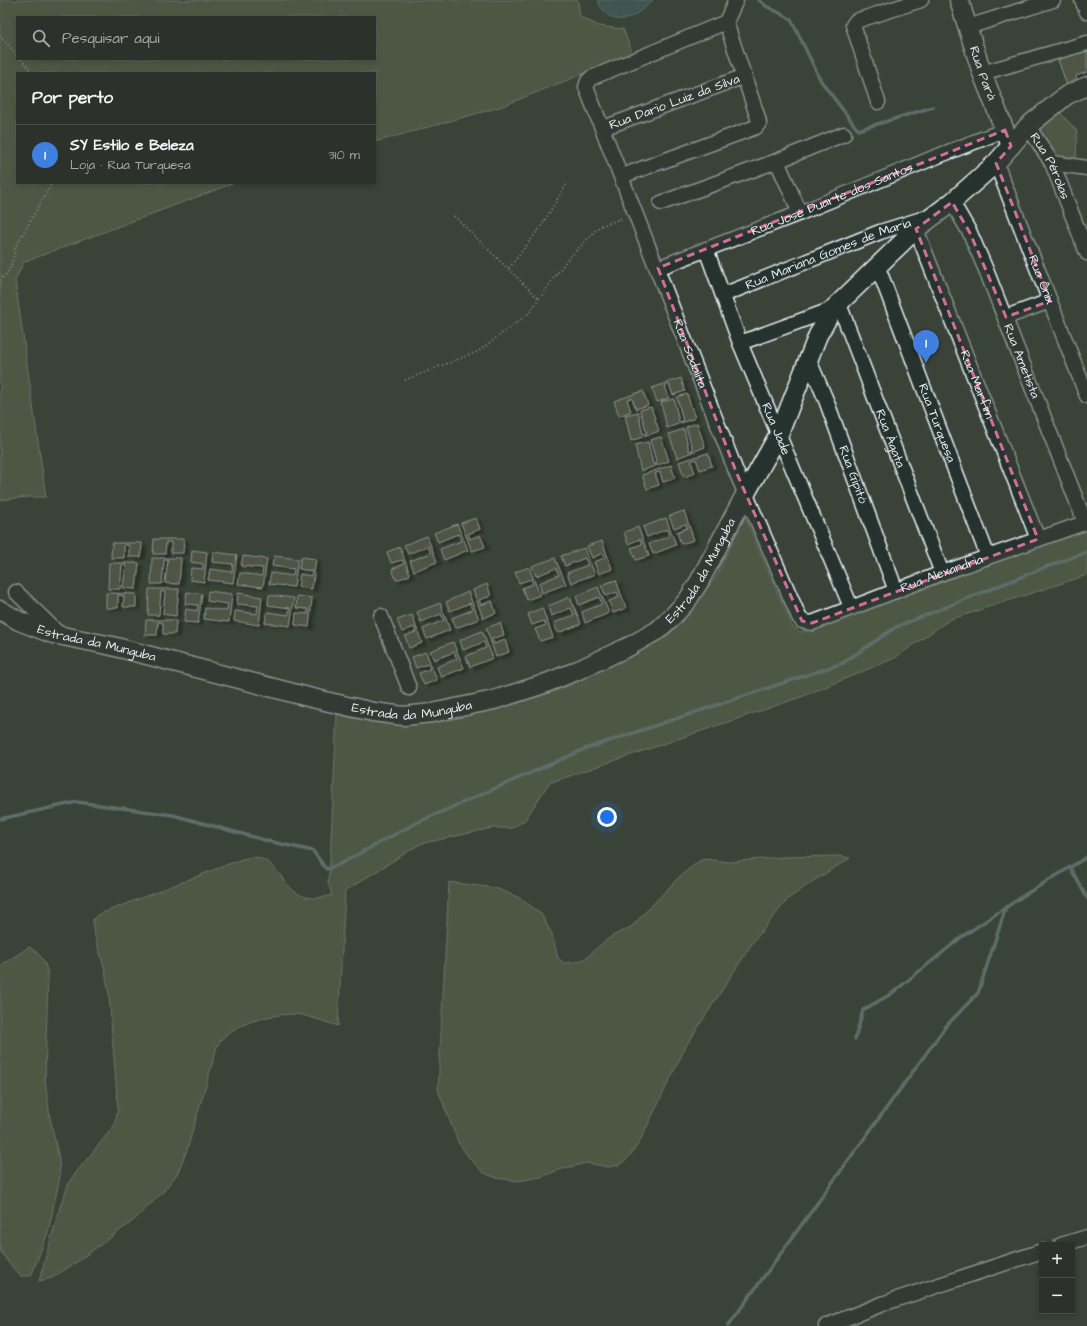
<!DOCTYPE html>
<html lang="pt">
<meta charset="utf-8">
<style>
:root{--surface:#2c322b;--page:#343a33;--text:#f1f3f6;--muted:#a6aaa9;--line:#484d47;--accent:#ffd166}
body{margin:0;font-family:"Architects Daughter",sans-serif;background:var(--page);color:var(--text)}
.controls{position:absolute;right:12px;bottom:12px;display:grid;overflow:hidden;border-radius:0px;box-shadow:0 2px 6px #0003}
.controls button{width:36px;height:36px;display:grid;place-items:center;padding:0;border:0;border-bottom:1px solid var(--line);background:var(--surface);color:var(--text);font:20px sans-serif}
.you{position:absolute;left:607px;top:817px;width:14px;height:14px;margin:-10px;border:3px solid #fff;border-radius:50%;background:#1a73e8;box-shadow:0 0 0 6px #1a73e833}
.badge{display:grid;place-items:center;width:26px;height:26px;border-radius:50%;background:var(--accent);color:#fff;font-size:13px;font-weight:700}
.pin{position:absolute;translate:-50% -33px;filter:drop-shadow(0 1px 2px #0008)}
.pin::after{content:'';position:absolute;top:21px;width:14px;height:12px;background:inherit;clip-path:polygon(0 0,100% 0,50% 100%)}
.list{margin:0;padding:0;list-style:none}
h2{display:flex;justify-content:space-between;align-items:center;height:52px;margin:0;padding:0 16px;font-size:17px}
h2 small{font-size:13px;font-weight:400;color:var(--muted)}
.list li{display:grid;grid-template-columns:26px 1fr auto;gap:12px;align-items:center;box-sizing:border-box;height:60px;padding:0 16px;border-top:1px solid var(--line)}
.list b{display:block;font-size:15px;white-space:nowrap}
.list p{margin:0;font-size:13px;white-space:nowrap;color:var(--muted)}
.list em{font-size:13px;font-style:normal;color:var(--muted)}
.icon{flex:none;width:22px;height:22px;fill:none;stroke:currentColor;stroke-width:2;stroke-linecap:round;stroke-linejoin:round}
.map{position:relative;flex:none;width:1087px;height:1326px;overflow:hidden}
.search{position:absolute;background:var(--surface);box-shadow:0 2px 6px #0003;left:16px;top:16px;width:360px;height:44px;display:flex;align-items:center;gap:10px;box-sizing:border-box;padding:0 14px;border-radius:0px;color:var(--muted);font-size:15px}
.panel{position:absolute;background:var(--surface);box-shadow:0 2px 6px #0003;left:16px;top:72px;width:360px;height:112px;border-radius:0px}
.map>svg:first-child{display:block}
</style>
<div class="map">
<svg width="1087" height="1326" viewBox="0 0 1087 1326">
<defs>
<filter id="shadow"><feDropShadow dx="4.5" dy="2.5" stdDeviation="1" flood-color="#0009"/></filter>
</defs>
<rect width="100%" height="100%" fill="#3b4339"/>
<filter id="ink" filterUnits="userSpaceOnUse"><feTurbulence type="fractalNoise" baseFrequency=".025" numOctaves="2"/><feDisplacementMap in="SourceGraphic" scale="8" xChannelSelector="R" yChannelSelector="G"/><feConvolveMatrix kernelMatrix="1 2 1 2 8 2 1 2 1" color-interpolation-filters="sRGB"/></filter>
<g filter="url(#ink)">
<g fill="#647152" stroke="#a6b1a5" fill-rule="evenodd">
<path d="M0 0H578L580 17 599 26 623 29 633 54 500 107 375 142V73H17V183H234L24 262 15 280 46 497H28L0 500ZM17 17H375V59H17Z"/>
<path d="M1053 105 1077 131 1076 167 1052 163 1028 126Z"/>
<path d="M745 517 792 626 800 632 808 631 1087 529V575L949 620 895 658 801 697 549 783 525 820 512 828H492L420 844 345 891 338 1026C326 1022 314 1018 302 1015 281 1011 235 1022 221 1040 218 1043 216 1049 215 1054L187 1150 177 1174 163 1192 133 1221 78 1261 52 1278 39 1281 60 1207 70 1180 114 1126 118 1109 109 995 105 970 93 929V920L97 915 242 859C246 858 251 857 254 857 286 860 282 911 332 895L328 882 330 860 337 714 354 718 404 725 432 723 496 709 556 691 633 654 679 624 715 578Z"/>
<path d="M839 856 850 858 812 882 788 899 753 942 686 1046 639 1143 628 1158 619 1165 609 1167 586 1163 562 1169 541 1177 517 1181 497 1178 484 1173 470 1159 458 1142 438 1090 449 882 495 888 520 898 541 914 552 934 558 958 564 963 576 962 586 958 600 945 612 936 631 927 679 877 699 861 705 859 729 862 782 857Z"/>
<path d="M29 947C42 955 45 961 48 975L45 1079 50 1118 59 1159 60 1177 48 1232 31 1276H20L7 1261 0 1250V966Z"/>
</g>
<path fill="#476a6c" stroke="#87a0a4" d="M598 0H653C642 11 621 29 606 13 602 9 599 6 598 0Z"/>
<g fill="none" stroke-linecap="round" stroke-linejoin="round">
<g stroke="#87a0a4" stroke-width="3.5">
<path d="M759 0 766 6 791 19 821 81 858 130 933 107"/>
<path d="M0 819 77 802 173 815 268 841 313 851 326 869 338 865 416 823 585 749 843 663 896 627 1046 567 1087 552"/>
<path d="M1070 867 1087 898"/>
<path d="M855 1039 863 1010 891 994 963 936 1026 894 1087 857"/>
<path d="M728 1326 946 1026 978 993 1006 907"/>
</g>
</g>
<g fill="#6b6854" stroke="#e8f1f8" filter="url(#shadow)">
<path d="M1087 48V72L1076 76 1078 84 1068 88 1057 57Z"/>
<path d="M681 378 685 391 673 395 669 384 665 386 669 398 657 402 652 388Z"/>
<path d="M643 391 648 405 636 409 632 398 627 399 631 411 619 416 614 401Z"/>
<path d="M687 394 695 418 667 428 661 402 674 399 679 422 683 421 677 397Z"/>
<path d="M651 407 659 431 631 441 625 415 638 412 643 434H647L640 410Z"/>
<path d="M697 423 705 447 677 458 669 434 684 429 689 451 693 450 686 427Z"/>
<path d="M661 437 669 461 641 471 635 445 648 442 653 464H657L650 440Z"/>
<path d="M708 453 712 466 700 470 696 459 691 461 695 473 684 477 679 462Z"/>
<path d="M671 465 675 478 663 482 660 472 655 473 659 485 647 489 642 475Z"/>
<path d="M684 511 694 540 681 544 677 532 687 528 686 524 674 528 669 516Z"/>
<path d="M476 518 480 529 468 534 470 539 480 535 485 547 472 551 461 523Z"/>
<path d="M666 518 676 545 653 554 649 544 670 536 667 529 647 537 643 527Z"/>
<path d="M457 524 468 550 444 560 440 549 461 541 458 534 438 542 434 533Z"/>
<path d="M638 527 649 556 636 560 631 548 642 544 640 539 628 544 624 532Z"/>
<path d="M427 536 437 562 414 571 410 561 431 553 428 546 408 554 404 545Z"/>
<path d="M154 539H184L183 553H171V542H166L165 554H153Z"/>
<path d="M602 541 612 569 599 574 594 562 605 558 603 553 592 558 587 546Z"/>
<path d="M112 543H142L141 557H129V545H124V558H111Z"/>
<path d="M400 547 410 575 396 580 392 569 404 564 402 560 391 563 387 552Z"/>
<path d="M584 548 595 574 571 583 567 573 588 565 585 558 565 566 561 556Z"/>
<path d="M192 550 207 552 204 582 190 580 191 568 203 569V564L191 562Z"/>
<path d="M213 552 237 555 233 583 208 580 210 569 232 572 233 564 212 562Z"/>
<path d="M243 556 267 559 263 587 238 584 240 573 262 576 263 568 241 566Z"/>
<path d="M274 556 298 559 294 587 269 584 271 573 293 576 294 569 272 566Z"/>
<path d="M301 557 316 559 312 589 298 587 300 574 311 576 312 571 299 569Z"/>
<path d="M152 558H181L179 584 165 583 168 560H164L162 584H151Z"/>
<path d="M555 558 566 584 542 593 539 583 559 575 556 568 536 576 532 566Z"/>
<path d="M109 563H139L136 589 123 588 126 565H122L120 589H108Z"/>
<path d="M529 567 540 595 527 600 522 588 533 584 531 579 519 583 515 572Z"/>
<path d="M616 580 626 608 613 613 609 601 619 597 617 592 606 596 601 585Z"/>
<path d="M487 584 491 596 479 600 481 605 492 601 496 613 483 618 473 590Z"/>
<path d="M598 587 609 613 585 623 582 612 602 604 599 597 579 605 576 596Z"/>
<path d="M149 589H179L176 616 163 614 165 592 161 591 159 615H148Z"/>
<path d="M208 591 232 594 229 622 204 619 205 608 227 611 228 604 207 601Z"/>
<path d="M187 592 202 594 198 623 184 622 186 609 197 611 198 605 185 604Z"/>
<path d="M468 592 479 619 456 628 452 618 472 610 470 603 450 611 446 602Z"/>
<path d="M106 593 136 594V607H123L124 596 118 595V608H106Z"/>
<path d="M238 593 262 597 259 625 234 621 235 611 257 614 258 606 237 604Z"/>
<path d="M269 595 294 598 290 626 265 623 267 612 288 615 290 608 268 605Z"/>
<path d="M297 596 312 598 309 627 295 625 296 613 308 614V609L296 608Z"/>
<path d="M570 597 581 624 558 633 554 623 574 615 571 608 551 616 548 606Z"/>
<path d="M440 603 450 630 427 639 423 629 444 620 441 614 421 622 417 612Z"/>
<path d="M542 608 553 637 540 641 535 629 546 625 544 621 532 625 528 614Z"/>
<path d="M412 615 422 643 409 648 405 636 416 632 414 627 402 632 397 620Z"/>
<path d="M146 620H176L175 634H163V623L158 622 157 635H145Z"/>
<path d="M500 623 504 635 492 639 494 644 505 640 509 652 496 657 486 628Z"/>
<path d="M482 631 493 658 470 667 466 656 486 648 484 642 463 650 460 640Z"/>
<path d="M453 642 464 668 441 677 437 667 457 659 454 652 434 660 430 651Z"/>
<path d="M426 652 437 680 424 685 419 673 430 669 428 664 416 668 412 657Z"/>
</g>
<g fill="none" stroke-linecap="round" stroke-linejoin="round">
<g stroke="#e8f1f8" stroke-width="17">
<g id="minor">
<path d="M1082 0 1087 12"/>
<path id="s1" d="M726 22 591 78 588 81 586 87 737 474 799 617 802 621 812 623 942 573 1087 522"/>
<path d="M726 22 736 0"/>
<path d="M968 27 1053 0"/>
<path d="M982 73 1087 43"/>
<path d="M878 102 853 25 856 21 921 0"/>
<path id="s2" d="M1028 126 1052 163 1087 253"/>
<path id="s3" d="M603 128 745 76"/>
<path d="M777 161 800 213"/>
<path id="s4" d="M996 163 1087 396"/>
<path d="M1052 163 1087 168"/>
<path d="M622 176 756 127 759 123 758 118 726 22"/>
<path id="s5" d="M952 202 970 233 986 270 1085 522"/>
<path d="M661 203 777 161 844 134"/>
<path id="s6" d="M916 229 1038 539"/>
<path id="s7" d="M706 249 740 343 851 607"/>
<path id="s8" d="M877 265 988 557"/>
<path id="s9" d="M658 268 800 213 933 158 1005 130"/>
<path id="s10" d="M723 295 880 232 925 218"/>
<path id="s11" d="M839 304 942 573"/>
<path d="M1006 317 1050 301"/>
<path d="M740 343 833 309"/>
<path id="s12" d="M808 358 826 400 896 591"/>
<path d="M16 592 60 635"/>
<path d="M381 616 409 688"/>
<path d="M1061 1245 1087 1237"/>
<path d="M826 1326 885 1303 1042 1251"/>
</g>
</g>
<g stroke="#e8f1f8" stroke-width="21">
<g id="major">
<path id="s13" d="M959 0 982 73 1011 146"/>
<path id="s14" d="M0 610 19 621 53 634 112 646 312 698 373 712 404 716 432 713 494 700 541 685 574 672 630 646 658 630 673 616 687 601 699 582 746 493 779 434 818 335 833 309 916 229 952 202 996 163 1028 126 1067 95 1087 86"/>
</g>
</g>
<g stroke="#e8f1f8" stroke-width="2" stroke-dasharray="1 3" stroke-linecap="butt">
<path d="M0 36 17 55"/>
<path d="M21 59 28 67 31 73"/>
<path d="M454 216 539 299"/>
<path d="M509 268 540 228 566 185"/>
<path d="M0 281 10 269 16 246 52 183"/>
<path d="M405 380 479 351 529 313 566 261 600 226 623 218"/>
</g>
<use href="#minor" stroke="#26332d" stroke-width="14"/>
<use href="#major" stroke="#26332d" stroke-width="18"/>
</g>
</g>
<path d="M0 0H1087V1326H0ZM1005 130 1011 146 996 163 1050 301 1006 317 970 233 952 202 916 229 1038 539 812 623 802 621 737 474 658 268Z" fill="#3b4339" fill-opacity=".55" fill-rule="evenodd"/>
<path fill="none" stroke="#d16f9a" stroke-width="3" stroke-dasharray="8 5" stroke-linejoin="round" d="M1005 130 1011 146 996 163 1050 301 1006 317 970 233 952 202 916 229 1038 539 812 623 802 621 737 474 658 268Z"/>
<g text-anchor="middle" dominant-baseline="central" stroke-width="3" stroke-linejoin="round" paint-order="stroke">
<g font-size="13" fill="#e8f1f8" stroke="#26332d">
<text stroke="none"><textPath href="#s13" startOffset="77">Rua Pará</textPath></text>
<text stroke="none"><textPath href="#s3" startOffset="76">Rua Dario Luiz da Silva</textPath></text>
<text stroke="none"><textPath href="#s2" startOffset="46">Rua Pérolas</textPath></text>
<text stroke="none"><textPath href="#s9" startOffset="187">Rua José Duarte dos Santos</textPath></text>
<text stroke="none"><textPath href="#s10" startOffset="113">Rua Mariana Gomes de Maria</textPath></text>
<text stroke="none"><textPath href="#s4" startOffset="125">Rua Ônix</textPath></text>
<text stroke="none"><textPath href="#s1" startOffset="443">Rua Sodalita</textPath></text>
<text stroke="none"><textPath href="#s5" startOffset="174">Rua Ametista</textPath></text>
<text stroke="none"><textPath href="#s6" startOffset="167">Rua Marfim</textPath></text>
<text stroke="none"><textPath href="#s8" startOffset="169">Rua Turquesa</textPath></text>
<text stroke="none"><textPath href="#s7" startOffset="193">Rua Jade</textPath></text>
<text stroke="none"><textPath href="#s11" startOffset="144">Rua Ágata</textPath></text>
<text stroke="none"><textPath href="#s12" startOffset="125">Rua Gipitó</textPath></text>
<text stroke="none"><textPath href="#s14" startOffset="763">Estrada da Munguba</textPath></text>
<text stroke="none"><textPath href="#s1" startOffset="882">Rua Alexandria</textPath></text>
<text stroke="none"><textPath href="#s14" startOffset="103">Estrada da Munguba</textPath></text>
<text stroke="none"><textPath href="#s14" startOffset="427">Estrada da Munguba</textPath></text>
</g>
</g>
</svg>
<div class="controls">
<button>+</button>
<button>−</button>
</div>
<div class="you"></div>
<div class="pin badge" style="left:926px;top:363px;background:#3f7fe0">1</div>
<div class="search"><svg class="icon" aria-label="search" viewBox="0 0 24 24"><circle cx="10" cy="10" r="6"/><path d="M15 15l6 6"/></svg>Pesquisar aqui</div>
<section class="panel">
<h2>Por perto<small></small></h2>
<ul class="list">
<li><span class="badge" style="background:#3f7fe0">1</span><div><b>SY Estilo e Beleza</b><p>Loja · Rua Turquesa</p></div><em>310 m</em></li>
</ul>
</section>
</div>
